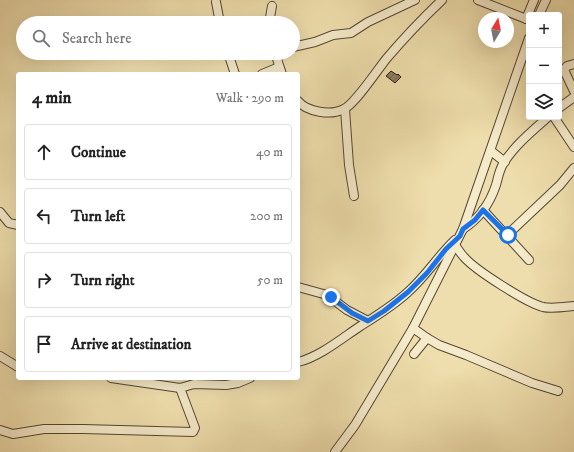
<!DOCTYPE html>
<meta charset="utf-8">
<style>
:root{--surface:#fff;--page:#f2f2f2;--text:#222;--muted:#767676;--line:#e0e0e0}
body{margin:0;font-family:"IM FELL DW Pica",serif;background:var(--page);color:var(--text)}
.controls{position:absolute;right:12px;top:12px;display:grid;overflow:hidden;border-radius:4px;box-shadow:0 4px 16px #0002}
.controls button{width:36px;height:36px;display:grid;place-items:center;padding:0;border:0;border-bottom:1px solid var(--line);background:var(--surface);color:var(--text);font:20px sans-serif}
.compass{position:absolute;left:478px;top:12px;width:36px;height:36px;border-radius:50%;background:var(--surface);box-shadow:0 4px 16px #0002;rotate:10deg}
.stop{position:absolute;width:12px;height:12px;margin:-9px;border:3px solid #1a73e8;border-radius:50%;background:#fff}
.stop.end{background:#1a73e8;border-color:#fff;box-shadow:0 1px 4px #0008}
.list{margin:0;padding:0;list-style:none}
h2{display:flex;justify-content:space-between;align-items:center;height:52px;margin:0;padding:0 16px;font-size:17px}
h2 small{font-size:13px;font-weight:400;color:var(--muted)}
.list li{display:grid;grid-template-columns:26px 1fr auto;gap:12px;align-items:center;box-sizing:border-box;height:56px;margin:0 8px 8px;padding:0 8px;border:1px solid var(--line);border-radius:4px}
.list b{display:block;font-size:15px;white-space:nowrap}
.list em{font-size:13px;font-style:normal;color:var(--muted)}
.icon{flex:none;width:22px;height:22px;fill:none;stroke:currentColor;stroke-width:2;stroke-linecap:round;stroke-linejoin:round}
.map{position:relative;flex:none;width:574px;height:452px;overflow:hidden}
.search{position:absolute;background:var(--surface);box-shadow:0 4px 16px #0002;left:16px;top:16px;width:284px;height:44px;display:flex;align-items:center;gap:10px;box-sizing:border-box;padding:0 14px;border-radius:22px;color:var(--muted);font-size:15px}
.panel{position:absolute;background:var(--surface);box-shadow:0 4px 16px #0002;left:16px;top:72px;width:284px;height:308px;border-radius:4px}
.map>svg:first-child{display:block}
</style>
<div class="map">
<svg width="574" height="452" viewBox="0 0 574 452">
<defs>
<pattern id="building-hatch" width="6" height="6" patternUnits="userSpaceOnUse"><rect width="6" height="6" fill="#8c7e5e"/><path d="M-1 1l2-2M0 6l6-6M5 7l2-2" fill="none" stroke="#72664c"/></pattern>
</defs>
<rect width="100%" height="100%" fill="#efdead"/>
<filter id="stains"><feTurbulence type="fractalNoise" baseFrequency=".005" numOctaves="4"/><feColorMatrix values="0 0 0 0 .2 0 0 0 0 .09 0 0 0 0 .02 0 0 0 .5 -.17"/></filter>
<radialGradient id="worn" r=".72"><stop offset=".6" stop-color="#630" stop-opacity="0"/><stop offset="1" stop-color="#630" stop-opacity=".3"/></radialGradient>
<path fill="url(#building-hatch)" stroke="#201509" d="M391 71 397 75 398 74 401 77 395 83 386 76Z"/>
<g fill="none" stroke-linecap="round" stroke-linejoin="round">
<g stroke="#544732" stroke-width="10">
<g id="minor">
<path d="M478 0 529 20"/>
<path d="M216 2 220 23"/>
<path d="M539 15 546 0"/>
<path d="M526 19 534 0"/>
<path d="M269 23 272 6"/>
<path d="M293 47 315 42 333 35 351 33 368 22 415 0"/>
<path d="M228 53 235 74"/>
<path d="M275 53 282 74"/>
<path d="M574 64 567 66 564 70 574 91"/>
<path d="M262 74 279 67"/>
<path d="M298 101C307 112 331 116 344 109 355 104 378 69 387 58 404 38 423 18 442 0"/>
<path d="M559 108 574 97"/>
<path d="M345 109 349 165 354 196"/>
<path d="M554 117 574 147"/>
<path d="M491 151 505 162"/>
<path d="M483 210 529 260"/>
<path d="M0 212 9 223 18 225"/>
<path d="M463 229C479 219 490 203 496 185 498 178 499 171 503 164 514 146 532 131 548 117"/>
<path d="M507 235 560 185 574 168"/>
<path d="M455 245C458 249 461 254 464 257 475 270 527 303 543 307 552 309 564 307 574 306"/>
<path d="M298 287 327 295 347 310 368 321"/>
<path d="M413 328 427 338 439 345 466 355 532 383 558 391"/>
<path d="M414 354 427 338"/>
<path d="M0 356 18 367"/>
<path d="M298 362C319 357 341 339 359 327 376 316 393 306 408 292 426 276 438 256 455 240"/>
<path d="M111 378 180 388 194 384 226 385 238 383 250 378"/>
<path d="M0 430 13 434 44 429H83L193 432 195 428 180 388"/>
<path d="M335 452 355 425 413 328 463 229 529 38"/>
</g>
</g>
<use href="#minor" stroke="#f5eaca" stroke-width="8"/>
</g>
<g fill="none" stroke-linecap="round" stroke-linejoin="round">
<path stroke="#1a73e8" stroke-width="5" d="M331 297 352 313 368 321 384 311 408 292 427 273 446 249 460 236 463 229 475 220 483 210 508 235"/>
</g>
<rect width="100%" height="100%" filter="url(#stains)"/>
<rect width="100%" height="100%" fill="url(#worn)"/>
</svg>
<div class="controls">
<button>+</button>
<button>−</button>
<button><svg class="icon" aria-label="layers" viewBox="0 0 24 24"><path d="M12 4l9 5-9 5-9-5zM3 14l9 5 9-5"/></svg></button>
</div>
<svg class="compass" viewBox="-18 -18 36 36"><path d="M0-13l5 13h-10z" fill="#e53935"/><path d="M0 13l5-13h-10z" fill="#767676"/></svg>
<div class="stop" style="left:508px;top:235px"></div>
<div class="stop end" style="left:331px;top:297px"></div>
<div class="search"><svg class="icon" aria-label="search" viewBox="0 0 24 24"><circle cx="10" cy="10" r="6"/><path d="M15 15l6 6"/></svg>Search here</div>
<section class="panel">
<h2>4 min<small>Walk · 290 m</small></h2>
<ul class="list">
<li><svg class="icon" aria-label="ahead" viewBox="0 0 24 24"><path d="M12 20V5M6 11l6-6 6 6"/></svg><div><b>Continue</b></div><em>40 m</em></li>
<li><svg class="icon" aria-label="left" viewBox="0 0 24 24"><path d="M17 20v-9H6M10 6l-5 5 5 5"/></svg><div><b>Turn left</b></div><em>200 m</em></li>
<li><svg class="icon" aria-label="right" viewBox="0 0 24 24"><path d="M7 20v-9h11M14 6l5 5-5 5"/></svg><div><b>Turn right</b></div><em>50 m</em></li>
<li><svg class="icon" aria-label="arrive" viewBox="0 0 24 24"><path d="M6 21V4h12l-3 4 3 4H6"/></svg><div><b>Arrive at destination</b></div></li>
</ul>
</section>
</div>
